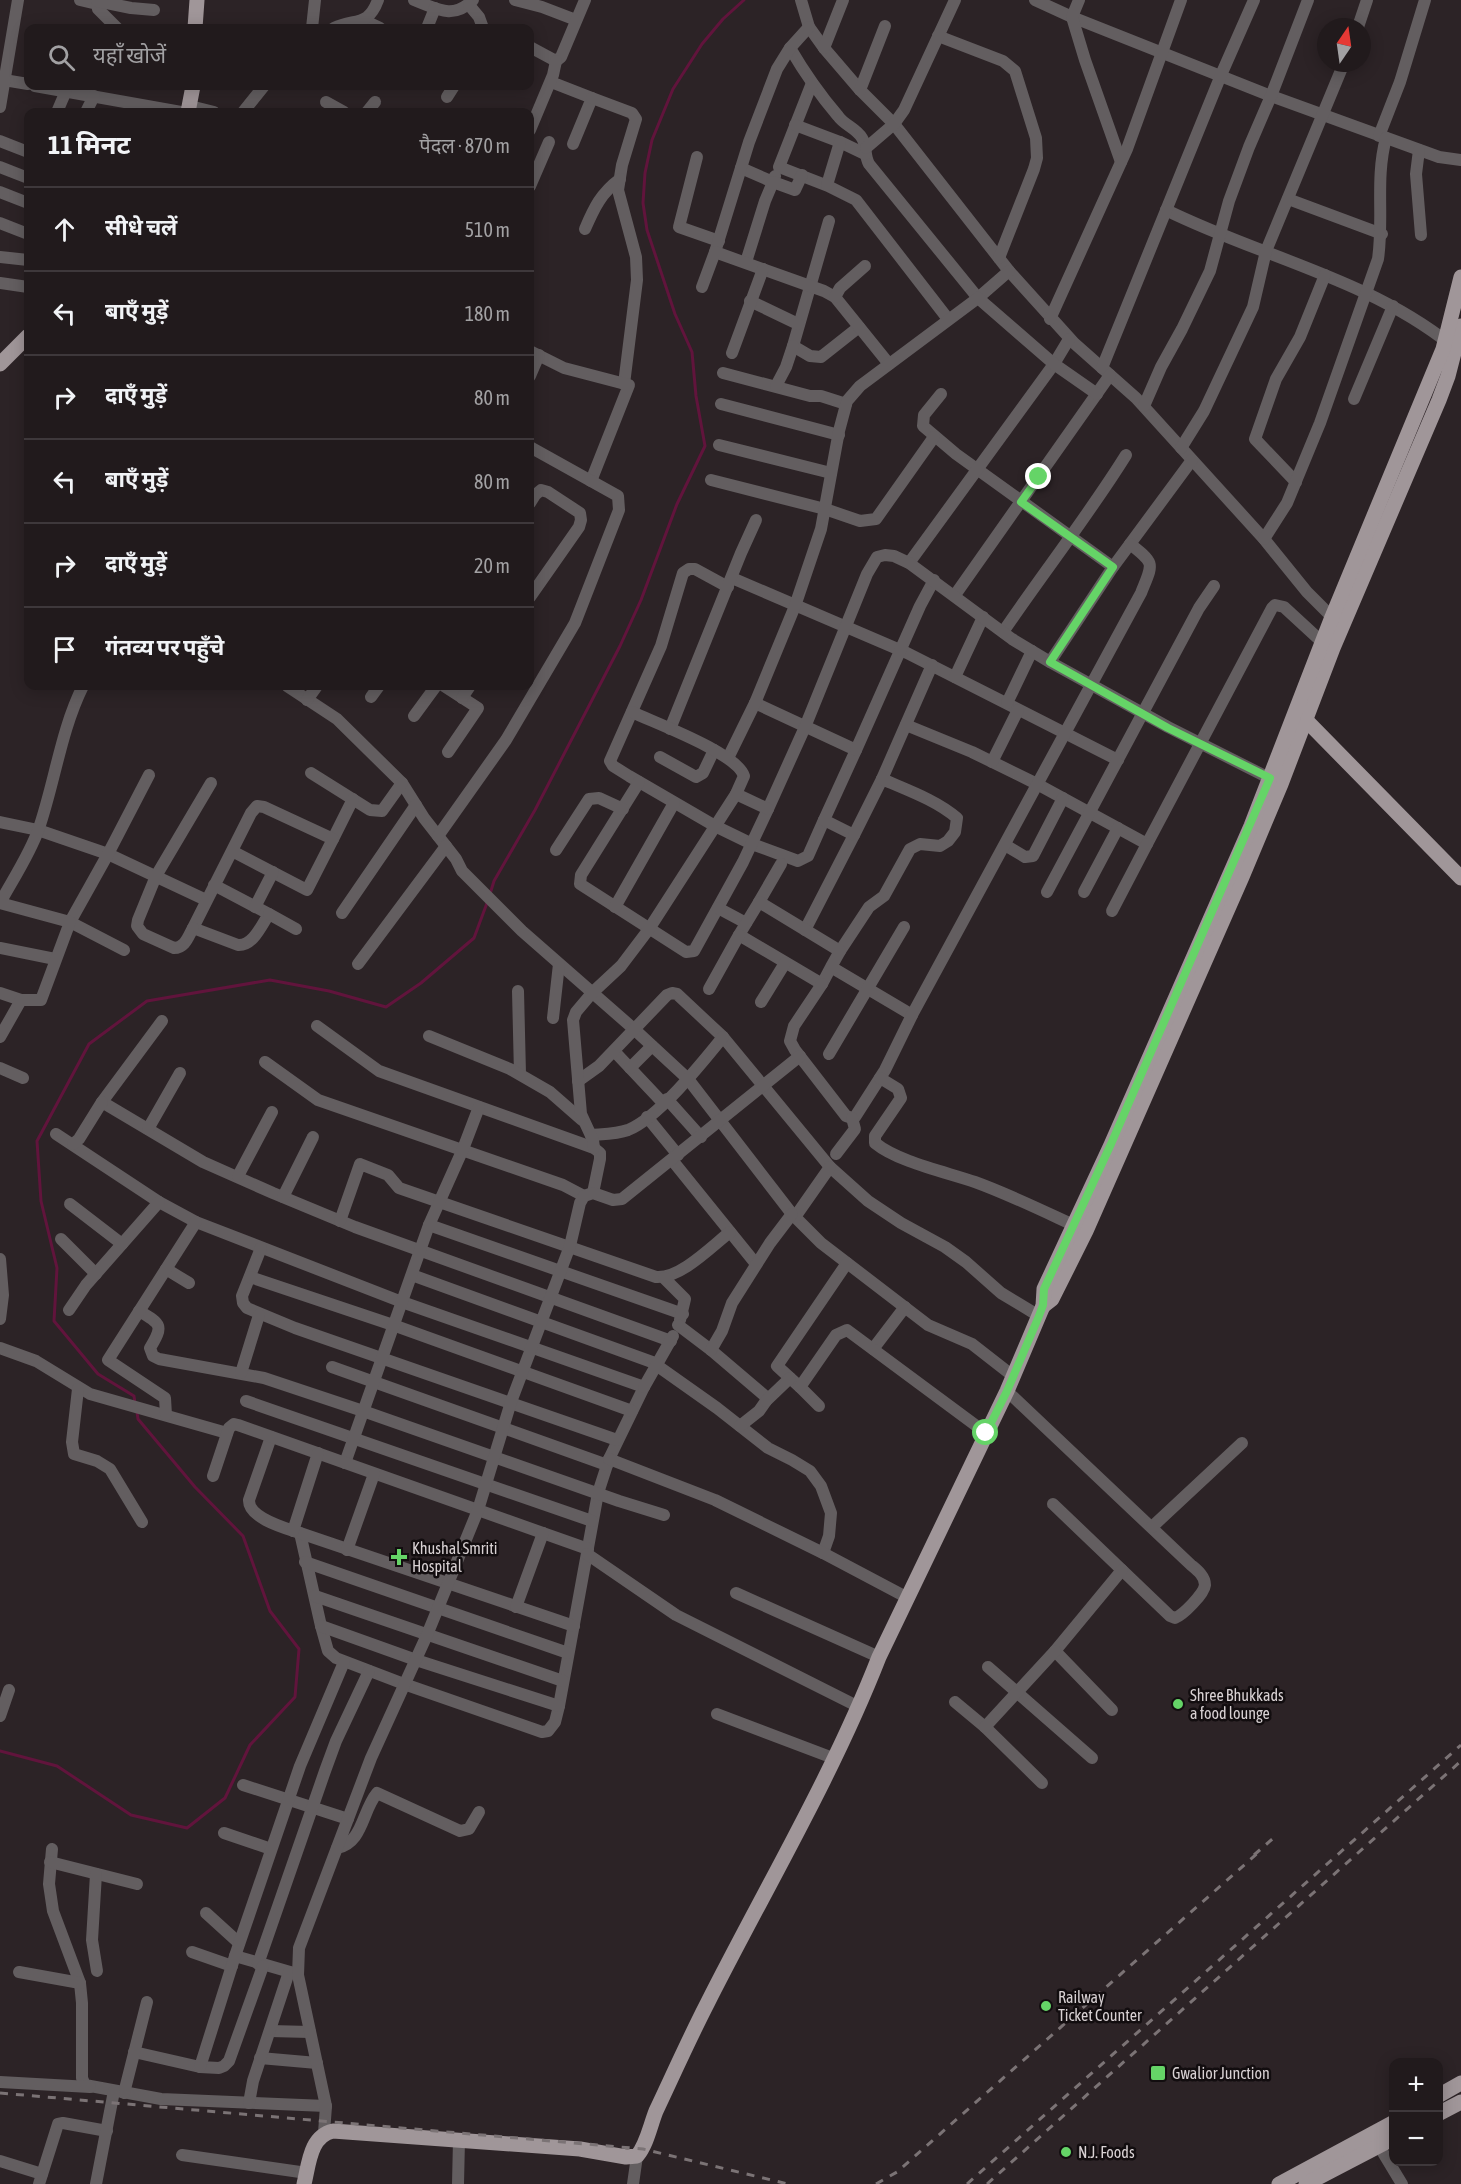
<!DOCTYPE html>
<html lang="hi">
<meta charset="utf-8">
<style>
:root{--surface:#211a1c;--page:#292325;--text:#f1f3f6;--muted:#a2a1a3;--line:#3e383b}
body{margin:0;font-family:"Asap Condensed","Noto Sans Devanagari",sans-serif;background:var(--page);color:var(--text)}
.controls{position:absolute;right:18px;bottom:18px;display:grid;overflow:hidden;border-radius:12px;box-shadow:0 3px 15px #0003}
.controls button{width:54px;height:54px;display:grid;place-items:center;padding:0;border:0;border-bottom:2px solid var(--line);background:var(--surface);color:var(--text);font:30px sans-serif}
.compass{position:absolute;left:1317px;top:18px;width:54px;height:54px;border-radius:50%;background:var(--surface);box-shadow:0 3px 15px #0003;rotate:13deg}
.stop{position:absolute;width:18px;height:18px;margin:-14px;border:4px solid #65d467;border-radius:50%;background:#fff}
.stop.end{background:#65d467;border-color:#fff;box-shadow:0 2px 6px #0008}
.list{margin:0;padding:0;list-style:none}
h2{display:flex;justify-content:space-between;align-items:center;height:78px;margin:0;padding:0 24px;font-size:26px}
h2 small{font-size:20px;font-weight:400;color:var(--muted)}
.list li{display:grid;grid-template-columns:39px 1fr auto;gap:18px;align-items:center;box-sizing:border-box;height:84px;padding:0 24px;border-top:2px solid var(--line)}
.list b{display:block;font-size:22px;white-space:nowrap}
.list em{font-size:20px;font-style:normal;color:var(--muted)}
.icon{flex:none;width:33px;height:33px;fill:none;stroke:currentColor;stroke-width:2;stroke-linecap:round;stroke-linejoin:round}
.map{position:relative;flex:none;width:1461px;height:2184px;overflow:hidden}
.search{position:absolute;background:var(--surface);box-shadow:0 3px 15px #0003;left:24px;top:24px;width:510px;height:66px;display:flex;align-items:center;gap:15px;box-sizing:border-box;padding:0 21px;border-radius:12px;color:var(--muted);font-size:22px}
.panel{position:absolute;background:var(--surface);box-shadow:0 3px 15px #0003;left:24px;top:108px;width:510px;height:582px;border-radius:12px}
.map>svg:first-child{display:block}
</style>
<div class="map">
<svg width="1461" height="2184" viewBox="0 0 1461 2184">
<rect width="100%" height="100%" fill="#2c2326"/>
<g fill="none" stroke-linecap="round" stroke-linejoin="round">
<g stroke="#61143c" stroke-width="3">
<path d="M490 894 494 881 535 810 620 646 641 600 677 504 705 446 696 396 692 352 675 314 647 230 643 203 645 173 652 140 673 89 702 44 723 19 744 0"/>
<path d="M135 1403 134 1396 98 1374 54 1321 57 1268 41 1201 37 1141 89 1044 147 1001 270 980 329 991 386 1007 421 983 474 938 487 903"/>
<path d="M0 1751 57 1766 131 1815 187 1828 225 1798 250 1745 295 1697 299 1649 270 1611 243 1536 195 1487 138 1419 137 1412"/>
</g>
<g stroke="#635e60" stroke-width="12">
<path d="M80 0 97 4 98 9 117 28"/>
<path d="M414 0C437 9 453 20 473 0"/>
<path d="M515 0 542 7 576 20"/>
<path d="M801 0 809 27 824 48 860 90 894 124 1009 271 1074 343 1136 398 1264 539 1307 592 1337 622"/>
<path d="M1035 0 1072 17 1271 96 1439 157 1461 160"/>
<path d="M1079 0 1072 17 1085 60 1121 162"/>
<path d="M97 1 131 8 154 10"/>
<path d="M469 5 479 17 483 28"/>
<path d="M363 20 380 28"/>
<path d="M1358 27 1367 0"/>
<path d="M312 28 315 0"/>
<path d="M334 28C356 18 368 27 378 0"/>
<path d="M427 28 435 8"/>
<path d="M938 36 1003 61 1015 71 1036 138 1037 158 1034 169 999 258"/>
<path d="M530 47 556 61 561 57 585 0"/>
<path d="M790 48C804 72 820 95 838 116 844 125 856 128 862 138 867 146 864 155 869 164L978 298 1009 271"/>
<path d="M824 48 843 0"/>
<path d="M4 80 28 84"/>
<path d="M551 82 592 98 573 144"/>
<path d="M812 83 779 167 828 186 856 200 948 319"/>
<path d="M35 86 181 112"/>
<path d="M860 90 885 26"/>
<path d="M447 97 454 86"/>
<path d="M592 98 632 113 636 119 622 165 618 190 636 257 637 280 624 384"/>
<path d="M326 102 344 112"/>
<path d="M190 106 214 112"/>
<path d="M0 107 18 0"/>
<path d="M57 112 66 91"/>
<path d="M86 112 94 96"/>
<path d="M243 112 264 86"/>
<path d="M367 112 375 102"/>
<path d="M795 125 840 142 865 154"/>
<path d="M530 130 553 75 556 61"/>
<path d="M1379 136 1400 82 1425 0"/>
<path d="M0 141 28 152"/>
<path d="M866 148 894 124 904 110 955 0"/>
<path d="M1419 150 1416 174 1421 235"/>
<path d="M697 157 679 227 719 241"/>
<path d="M0 167 28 178"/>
<path d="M741 168 773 182 775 176"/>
<path d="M827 185 840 142"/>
<path d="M530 186 549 142"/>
<path d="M0 192 28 203"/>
<path d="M1288 199 1382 234"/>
<path d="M1166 210C1261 257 1367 278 1451 345"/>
<path d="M829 221 793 346 810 356 821 357 859 327"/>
<path d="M0 223 28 234"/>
<path d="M585 229C594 208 601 193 620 179"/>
<path d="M715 252 749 142 777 69 790 48 809 27"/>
<path d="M0 257 28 260"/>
<path d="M746 262 765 201 773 182 795 190 802 175"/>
<path d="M0 283 28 287"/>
<path d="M702 287 715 252 824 291 835 297 889 364"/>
<path d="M835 297 840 288 865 266"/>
<path d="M750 301 798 324"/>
<path d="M1050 319 1127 149 1181 0"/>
<path d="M530 351 564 368 629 385 591 481"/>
<path d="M732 353 763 269"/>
<path d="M1102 368 1221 75 1254 0"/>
<path d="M723 373 810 396H821L846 404"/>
<path d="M530 376 539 355"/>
<path d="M776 386 786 367 793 346"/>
<path d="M941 394 924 415 923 426 956 454 1113 567"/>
<path d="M1354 399 1393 306"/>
<path d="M721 404 839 435"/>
<path d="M1144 406 1161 367 1182 329 1210 271 1229 201 1249 147 1271 96 1308 0"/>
<path d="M719 445 831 473"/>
<path d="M1181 448 1204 411 1253 307 1266 251 1344 63"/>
<path d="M711 480 825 509 860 521 876 519 934 437"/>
<path d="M1296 482 1255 439 1276 379 1300 337 1325 275"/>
<path d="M530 503 535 495 541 490 548 492 580 513 581 520 579 527 530 597"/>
<path d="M1264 539 1287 503 1320 423 1378 259C1384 218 1375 179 1386 138"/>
<path d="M909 563 1054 364 1069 339"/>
<path d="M732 578 907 653 1118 760"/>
<path d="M728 587 695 569H689L683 573 661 646 610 761 613 766 629 776 715 826 752 844 798 861 808 856 824 820"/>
<path d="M955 595 1110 375"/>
<path d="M1003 632C1043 573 1088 516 1126 455"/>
<path d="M1050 662 1113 567 1192 460"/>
<path d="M955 677 983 617"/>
<path d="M287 686 337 719 402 783 424 818 456 859 462 871 522 931 635 1030 688 1079 792 1214 821 1243 928 1325 972 1344 1013 1376"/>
<path d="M444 686 478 708 448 752"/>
<path d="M371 697 379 686"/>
<path d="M462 698 470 686"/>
<path d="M307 700 317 686"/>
<path d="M755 703 856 750 824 820 854 835 805 930"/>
<path d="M1007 703 1032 651"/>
<path d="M414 716 436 686"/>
<path d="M906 725 972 752 1037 784 1147 844 1272 608 1275 605 1284 607 1322 642"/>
<path d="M670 729 741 553 756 520"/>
<path d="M856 750 920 606 934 580"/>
<path d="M660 757 696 777 703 773 714 750"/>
<path d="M728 758 755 703 795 606 821 529 839 431 847 401 860 386 978 298 1054 364 1097 394"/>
<path d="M992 762 1018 710"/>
<path d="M311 773 370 810 382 811 402 783"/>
<path d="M639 782 581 875 580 884 686 952 694 951 743 862 768 809 805 727 867 574 877 557 885 555 894 556 909 563 1012 639 1050 662 1168 727 1277 782"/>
<path d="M736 794 768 809"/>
<path d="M0 822 38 830 108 854 206 900"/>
<path d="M854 835 882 779"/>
<path d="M438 836 506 740 575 623 619 510 618 496 530 447"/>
<path d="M333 839 353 799"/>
<path d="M1005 845 1025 857 1033 856 1063 798"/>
<path d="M556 850 589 799 599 798 623 809"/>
<path d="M214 885 269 914C261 926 253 946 238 945L193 928 251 813 257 806 264 807 333 839 307 890 232 851"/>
<path d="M1047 892 1199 608 1214 586"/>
<path d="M1084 892 1118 828"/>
<path d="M759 902 781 864"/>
<path d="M255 907 273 872"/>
<path d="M615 907 674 803"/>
<path d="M718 908 746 923"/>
<path d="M1112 911 1147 844"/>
<path d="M342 913 416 805"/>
<path d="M269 914 296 929"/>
<path d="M193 928C188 937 185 948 174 948L143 934 137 926 138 920 156 876 211 783"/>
<path d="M0 948 55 959"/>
<path d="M124 950 70 922 108 854 149 775"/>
<path d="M840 951 869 907 884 896 910 849 920 844 940 846 948 841 955 832 957 818C936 800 907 790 882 779L932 665"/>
<path d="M358 964 446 846"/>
<path d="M831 967 840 951 759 902 739 935 822 984 831 967 912 1015"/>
<path d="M822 984 794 1026 790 1041 795 1050 846 1116 852 1118 855 1117 885 1070 912 1015 1141 593C1153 563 1156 564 1130 544"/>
<path d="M709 989 739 935"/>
<path d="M518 991 520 1074"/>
<path d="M0 993 21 1000"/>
<path d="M761 1002 785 963"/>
<path d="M553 1018 559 964"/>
<path d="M162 1021 102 1102 203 1162 273 1193 355 1227 671 1341"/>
<path d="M317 1026 379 1071 594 1148 600 1153V1159L593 1193"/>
<path d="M429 1036 510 1069 550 1092 582 1120"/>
<path d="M0 1037 21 1000H41L70 922 0 903C13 879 30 854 39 828 55 781 61 730 83 686"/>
<path d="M614 1051 663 1103"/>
<path d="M829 1054 904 927"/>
<path d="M265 1062 318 1100 563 1185 584 1196"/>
<path d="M0 1068 23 1078"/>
<path d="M630 1068 652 1046"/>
<path d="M880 1078 898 1089 901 1098 875 1136V1143C898 1162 946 1172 975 1182 1011 1195 1047 1213 1082 1229"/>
<path d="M578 1081 599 1066 667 995 672 993 677 994 723 1037 830 1167 868 1201 901 1223 945 1247 966 1262 1001 1293 1039 1316"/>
<path d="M667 1099 701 1137"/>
<path d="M647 1117 678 1155"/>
<path d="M148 1129 180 1073"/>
<path d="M56 1134 159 1202 196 1222 402 1302 644 1387 609 1459 598 1493 559 1706 555 1722 548 1731 542 1732 404 1684 336 1658 328 1651 321 1626 300 1533"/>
<path d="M591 1135C603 1134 617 1134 628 1130 658 1118 702 1063 723 1037"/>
<path d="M73 1144 79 1139 102 1102"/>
<path d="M594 1148 593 1140 581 1114 573 1020 576 1012 592 993 621 966 649 929 736 794 744 776C737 753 655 723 632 712"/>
<path d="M836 1154 855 1129 852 1118"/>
<path d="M672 1160 756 1264"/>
<path d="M238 1176 272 1112"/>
<path d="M283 1197 313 1137"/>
<path d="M70 1204 122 1244"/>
<path d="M795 1217 830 1167"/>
<path d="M340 1221 360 1164 388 1175 399 1188 656 1277C680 1279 711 1247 730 1232"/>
<path d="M429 1225 683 1314"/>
<path d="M61 1239 96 1274"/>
<path d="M261 1248 242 1296 243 1303 247 1308 295 1328 617 1440"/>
<path d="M0 1259 3 1295 0 1319"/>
<path d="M166 1269 189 1283"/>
<path d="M412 1275 652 1362 717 1408 768 1448 792 1460 810 1471 821 1486 831 1513 829 1536 823 1553"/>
<path d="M250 1277 393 1325 632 1411"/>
<path d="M664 1278 685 1299 680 1320"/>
<path d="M69 1310 86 1285 159 1202"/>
<path d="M139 1311C161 1324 164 1325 150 1348L153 1356 159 1359 264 1378 363 1411 619 1501 664 1515"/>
<path d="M678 1325 711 1350 765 1396 766 1401 759 1411 740 1426"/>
<path d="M0 1348 36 1361 90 1394 227 1433"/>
<path d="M873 1349 905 1307"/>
<path d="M711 1350 722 1331 732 1303 770 1243 792 1214"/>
<path d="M332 1367 607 1465"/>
<path d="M241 1373 259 1315"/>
<path d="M644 1387 673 1336"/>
<path d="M800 1387 777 1366 847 1263"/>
<path d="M78 1389 72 1442 74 1454 97 1461 110 1469 142 1522"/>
<path d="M1007 1391 1191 1565C1197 1570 1205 1576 1205 1585 1204 1594 1183 1615 1175 1618L1170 1616 1053 1504"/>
<path d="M246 1401 592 1521"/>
<path d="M766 1401 790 1378"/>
<path d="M819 1406 800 1387 836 1335 847 1330 986 1433"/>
<path d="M166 1415 165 1398 108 1360 196 1222"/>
<path d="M271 1437 249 1500C248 1518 285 1528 300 1533L574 1626"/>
<path d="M609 1459 715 1500 823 1553 908 1598"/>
<path d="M345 1463 429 1225 463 1149 479 1107"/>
<path d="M213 1476 229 1428 234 1424 238 1425 588 1549"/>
<path d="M1152 1527 1242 1443"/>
<path d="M293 1531 318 1453"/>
<path d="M347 1550 374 1474"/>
<path d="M587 1554 676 1615 859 1707"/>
<path d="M305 1562 568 1653"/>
<path d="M736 1593 879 1657"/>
<path d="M315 1596 563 1681"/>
<path d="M516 1607 543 1533"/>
<path d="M321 1626 416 1660 559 1706"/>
<path d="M988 1667 1092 1758"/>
<path d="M955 1702 985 1727 1042 1783"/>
<path d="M1112 1710 1055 1651 1122 1570"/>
<path d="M717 1714 833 1758"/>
<path d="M0 1716 9 1690"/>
<path d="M985 1727 1055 1651"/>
<path d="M243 1785 348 1819"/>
<path d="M224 1833 271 1849"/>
<path d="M337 1848C363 1843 362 1811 377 1793L460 1831 469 1829 479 1812"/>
<path d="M52 1849 49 1884 53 1911 80 1983 82 2003V2078L85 2085 161 2099 326 2106"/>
<path d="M50 1862 137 1884"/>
<path d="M96 1874 92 1940 97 1971"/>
<path d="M206 1913 239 1943"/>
<path d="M192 1952 232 1966"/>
<path d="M235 1956 297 1974"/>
<path d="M258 1964 325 1771 336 1741 369 1671"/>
<path d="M19 1972 80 1983"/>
<path d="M270 2031 310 2032"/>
<path d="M134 2052 200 2067 219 2068 224 2066 229 2061 234 2047 263 1966"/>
<path d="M260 2058 317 2063"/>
<path d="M200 2067 235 1956 300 1766 344 1662"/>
<path d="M0 2082 90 2087"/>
<path d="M124 2093 147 2002"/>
<path d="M249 2103 253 2081 289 1972"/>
<path d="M324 2133 326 2106 298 1975 299 1948 371 1758 427 1635 478 1510 511 1402 570 1246 580 1203 584 1196 593 1193 613 1200 622 1199 800 1056"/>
<path d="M1379 2146 1402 2184"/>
<path d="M182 2155 307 2173"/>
<path d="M0 2161 42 2174"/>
<path d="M39 2184 58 2124 63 2123 107 2131"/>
<path d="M96 2184 114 2091"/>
<path d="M458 2184 459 2140"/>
<path d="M633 2184 637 2156"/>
</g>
<g stroke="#a09699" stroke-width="15">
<path d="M195 28 197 0"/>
<path d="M188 112 193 86"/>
<path d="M0 364 28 336"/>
<path d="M1300 714 1461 878"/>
<path d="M1043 1306 1052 1299 1086 1231 1242 877 1281 784 1333 648 1439 400 1448 376 1461 326"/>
<path d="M1438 2096 1461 2083"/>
<path d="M1438 2114 1461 2102"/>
<path d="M304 2184C309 2164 310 2136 333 2131L580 2149 626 2157 637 2156C647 2144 650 2126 656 2111 673 2075 689 2039 707 2004 765 1889 832 1777 879 1657L1007 1391 1043 1306 1044 1289 1111 1145 1251 826 1332 617 1443 349 1461 277"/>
<path d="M1279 2184 1394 2122"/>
<path d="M1306 2184 1394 2138"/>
</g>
<g stroke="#7b7375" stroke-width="3" stroke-dasharray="8 8" stroke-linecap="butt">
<path d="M1254 1855 1277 1835"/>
<path d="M0 2093 643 2149 788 2184"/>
<path d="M876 2184 897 2172 1260 1851"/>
<path d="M967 2184 1461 1745"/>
<path d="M987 2184 1461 1761"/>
</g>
</g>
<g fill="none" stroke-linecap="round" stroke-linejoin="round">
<path stroke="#65d467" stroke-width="8" d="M986 1433 1007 1391 1039 1316 1043 1305 1044 1289 1111 1144 1270 778 1168 728 1050 662 1113 567 1021 502 1039 477"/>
</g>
<g fill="#65d467" stroke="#120d0f" stroke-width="2">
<path d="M396 1548h6v6h6v6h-6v6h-6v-6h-6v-6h6z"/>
<circle cx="1178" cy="1704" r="6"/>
<circle cx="1046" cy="2006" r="6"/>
<rect x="1150" y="2065" width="16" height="16" rx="3"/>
<circle cx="1066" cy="2152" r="6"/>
</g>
<g text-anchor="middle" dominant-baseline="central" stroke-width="5" stroke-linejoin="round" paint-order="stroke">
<g font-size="16" fill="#d8d1d3" stroke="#120d0f" text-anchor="start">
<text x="412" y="1548">Khushal Smriti<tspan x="412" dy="18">Hospital</tspan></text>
<text x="1190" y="1695">Shree Bhukkads<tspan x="1190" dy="18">a food lounge</tspan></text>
<text x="1058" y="1997">Railway<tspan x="1058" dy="18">Ticket Counter</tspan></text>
<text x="1172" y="2073">Gwalior Junction</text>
<text x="1078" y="2152">N.J. Foods</text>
</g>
</g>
</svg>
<div class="controls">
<button>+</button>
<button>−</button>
</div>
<svg class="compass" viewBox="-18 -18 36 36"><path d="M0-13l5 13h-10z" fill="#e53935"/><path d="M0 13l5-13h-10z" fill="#a2a1a3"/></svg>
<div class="stop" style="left:986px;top:1433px"></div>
<div class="stop end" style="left:1039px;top:477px"></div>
<div class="search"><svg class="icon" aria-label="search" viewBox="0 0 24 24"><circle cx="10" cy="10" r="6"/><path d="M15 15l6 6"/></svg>यहाँ खोजें</div>
<section class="panel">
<h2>11 मिनट<small>पैदल · 870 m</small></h2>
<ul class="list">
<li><svg class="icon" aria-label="ahead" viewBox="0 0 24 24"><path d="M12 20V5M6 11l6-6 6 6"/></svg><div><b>सीधे चलें</b></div><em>510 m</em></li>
<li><svg class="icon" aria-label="left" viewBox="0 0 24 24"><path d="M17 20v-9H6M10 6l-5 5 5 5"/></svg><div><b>बाएँ मुड़ें</b></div><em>180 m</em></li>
<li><svg class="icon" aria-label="right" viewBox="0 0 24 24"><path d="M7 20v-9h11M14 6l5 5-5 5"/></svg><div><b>दाएँ मुड़ें</b></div><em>80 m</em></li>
<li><svg class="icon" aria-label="left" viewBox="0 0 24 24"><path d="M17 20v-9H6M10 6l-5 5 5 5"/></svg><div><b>बाएँ मुड़ें</b></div><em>80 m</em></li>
<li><svg class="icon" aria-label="right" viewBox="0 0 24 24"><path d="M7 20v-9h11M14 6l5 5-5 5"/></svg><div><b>दाएँ मुड़ें</b></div><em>20 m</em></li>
<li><svg class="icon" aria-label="arrive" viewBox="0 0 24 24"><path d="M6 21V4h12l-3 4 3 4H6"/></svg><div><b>गंतव्य पर पहुँचे</b></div></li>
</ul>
</section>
</div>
